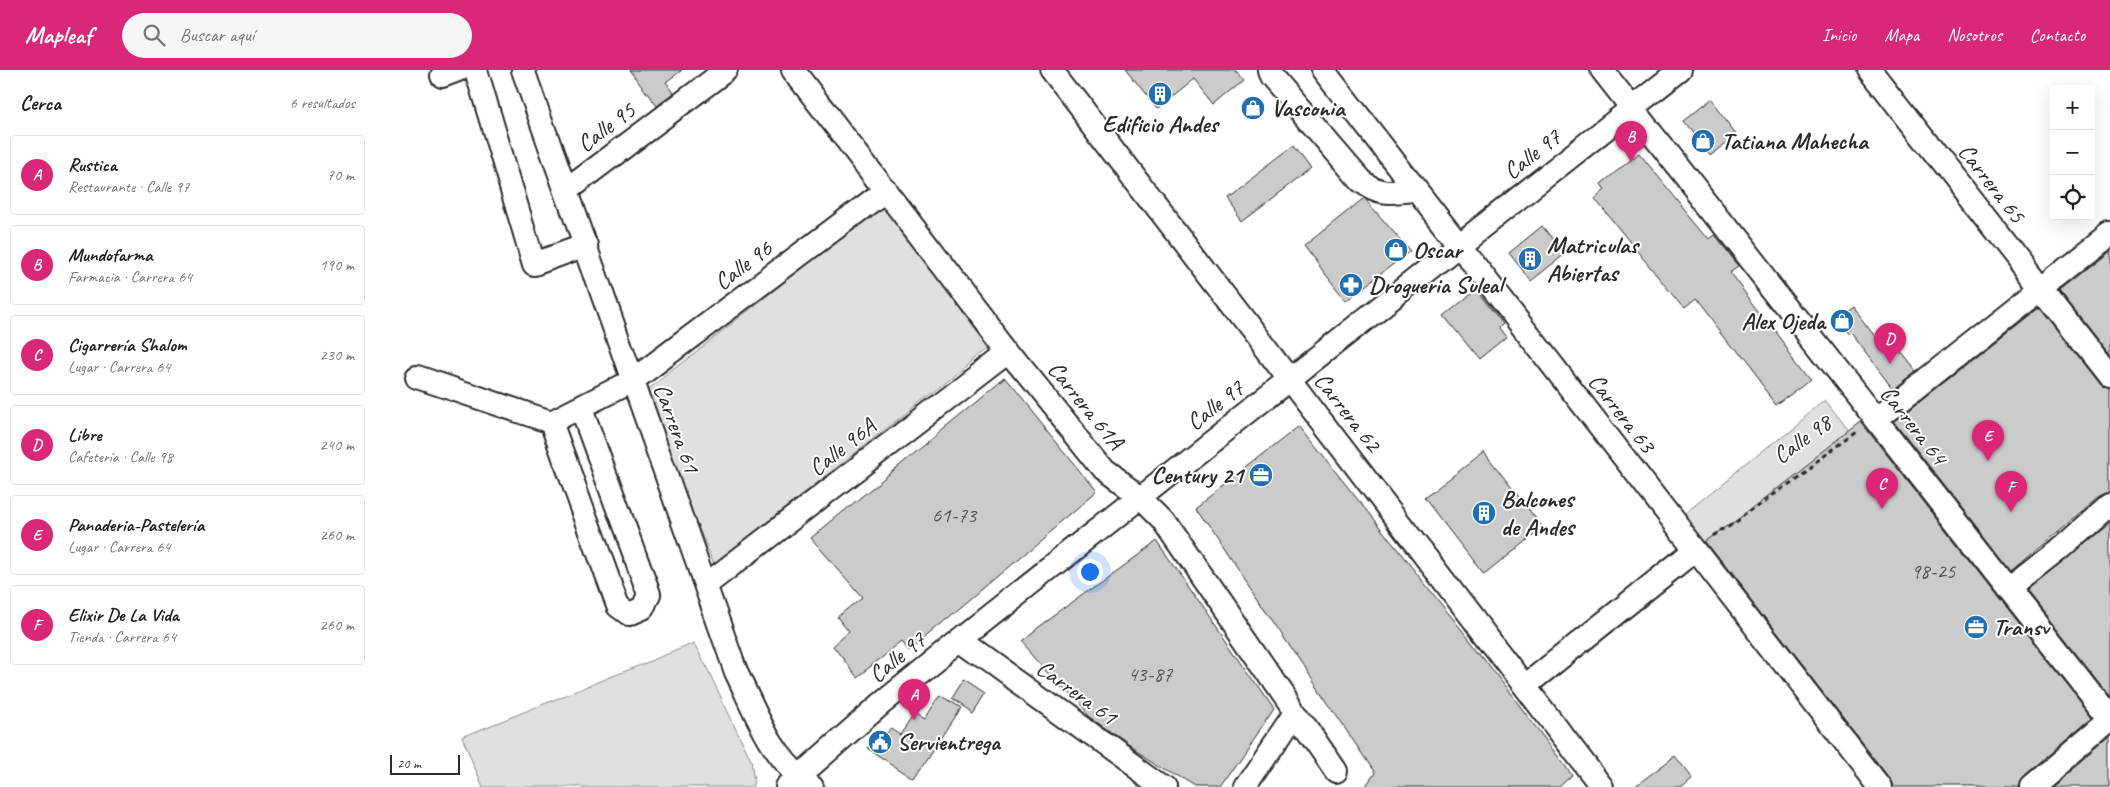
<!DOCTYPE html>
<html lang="es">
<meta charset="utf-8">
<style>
:root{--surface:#fff;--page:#f6f6f6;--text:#202124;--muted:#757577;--line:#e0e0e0;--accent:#db2777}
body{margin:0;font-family:Caveat,sans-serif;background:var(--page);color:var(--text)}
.controls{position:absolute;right:15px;top:15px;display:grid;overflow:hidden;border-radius:5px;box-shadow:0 5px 20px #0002}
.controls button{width:45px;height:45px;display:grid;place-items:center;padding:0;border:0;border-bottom:1px solid var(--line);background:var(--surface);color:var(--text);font:25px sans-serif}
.scale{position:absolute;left:15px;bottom:12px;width:70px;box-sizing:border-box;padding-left:5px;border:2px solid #2b2b2b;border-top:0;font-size:14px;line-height:18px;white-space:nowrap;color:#2b2b2b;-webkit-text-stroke:4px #fff;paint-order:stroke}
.you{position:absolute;left:714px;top:501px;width:18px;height:18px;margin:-12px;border:4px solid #fff;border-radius:50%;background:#1a73e8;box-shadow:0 0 0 8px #1a73e833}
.badge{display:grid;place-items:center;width:32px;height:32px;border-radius:50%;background:var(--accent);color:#fff;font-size:16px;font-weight:700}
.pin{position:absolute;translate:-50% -41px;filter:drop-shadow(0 1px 2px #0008)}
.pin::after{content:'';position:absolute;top:26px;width:18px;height:15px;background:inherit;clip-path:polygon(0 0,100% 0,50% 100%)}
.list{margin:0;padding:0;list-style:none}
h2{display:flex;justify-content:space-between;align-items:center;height:65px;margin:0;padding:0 20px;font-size:21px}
h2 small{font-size:16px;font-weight:400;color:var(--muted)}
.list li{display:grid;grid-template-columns:32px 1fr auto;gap:15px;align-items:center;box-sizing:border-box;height:80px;margin:0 10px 10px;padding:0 10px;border:1px solid var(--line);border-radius:5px}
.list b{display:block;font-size:19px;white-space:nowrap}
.list p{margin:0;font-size:16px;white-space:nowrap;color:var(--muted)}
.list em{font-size:16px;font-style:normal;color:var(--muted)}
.icon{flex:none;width:28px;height:28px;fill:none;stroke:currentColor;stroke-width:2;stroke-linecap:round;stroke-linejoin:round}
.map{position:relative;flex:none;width:1735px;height:717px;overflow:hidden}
header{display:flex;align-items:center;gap:30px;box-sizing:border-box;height:70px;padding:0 25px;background:var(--accent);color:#fff}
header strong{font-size:24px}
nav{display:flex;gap:28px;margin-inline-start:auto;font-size:18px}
.search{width:350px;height:45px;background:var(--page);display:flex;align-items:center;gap:12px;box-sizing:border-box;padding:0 18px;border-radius:28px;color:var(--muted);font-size:19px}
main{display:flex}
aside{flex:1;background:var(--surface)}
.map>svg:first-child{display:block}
</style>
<header>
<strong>Mapleaf</strong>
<div class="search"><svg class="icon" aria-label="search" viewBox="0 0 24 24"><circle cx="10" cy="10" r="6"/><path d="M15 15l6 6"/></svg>Buscar aquí</div>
<nav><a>Inicio</a><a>Mapa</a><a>Nosotros</a><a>Contacto</a></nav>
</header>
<main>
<aside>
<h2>Cerca<small>6 resultados</small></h2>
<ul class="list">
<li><span class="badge">A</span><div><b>Rustica</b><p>Restaurante · Calle 97</p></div><em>70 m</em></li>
<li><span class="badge">B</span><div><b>Mundofarma</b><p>Farmacia · Carrera 64</p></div><em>190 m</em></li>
<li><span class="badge">C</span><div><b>Cigarrería Shalom</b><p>Lugar · Carrera 64</p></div><em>230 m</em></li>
<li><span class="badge">D</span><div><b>Libre</b><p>Cafetería · Calle 98</p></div><em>240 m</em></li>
<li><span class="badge">E</span><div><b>Panaderia-Pastelería</b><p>Lugar · Carrera 64</p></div><em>260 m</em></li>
<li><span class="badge">F</span><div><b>Elixir De La Vida</b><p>Tienda · Carrera 64</p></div><em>260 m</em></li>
</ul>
</aside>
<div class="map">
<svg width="1735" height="717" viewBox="0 0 1735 717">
<rect width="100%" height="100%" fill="#fff"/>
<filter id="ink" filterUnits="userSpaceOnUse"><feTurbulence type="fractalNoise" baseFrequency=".02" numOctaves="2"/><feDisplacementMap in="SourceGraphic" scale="10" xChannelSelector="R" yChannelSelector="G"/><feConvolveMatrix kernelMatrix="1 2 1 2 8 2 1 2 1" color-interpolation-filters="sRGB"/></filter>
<g filter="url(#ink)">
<g fill="#e0e0e0" stroke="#868686">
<path d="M509 134 614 278 339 494 267 324Z"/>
<path d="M1450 330 1496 388 1354 502 1308 445Z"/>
<path d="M320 573 376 690 379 712 377 717H108L87 667Z"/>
</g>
<g fill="#cbcbcb" stroke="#2b2b2b">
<path d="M254 0H307L291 12 299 23 282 36Z"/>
<path d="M750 0H861L869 10 839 35 818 9 781 39Z"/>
<path d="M1335 29 1363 65 1335 86 1307 51Z"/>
<path d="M918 76 935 99 867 151 850 128Z"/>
<path d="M1264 83 1334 169 1339 165 1364 196 1355 202 1437 309 1401 336 1320 230 1309 239 1220 129 1230 120 1226 114Z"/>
<path d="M989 128 1035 181 971 231 929 176Z"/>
<path d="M1167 156 1190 184 1156 211 1134 183Z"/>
<path d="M1735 181V286L1684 221Z"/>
<path d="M1101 220 1128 254 1124 258 1131 267 1104 289 1069 246Z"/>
<path d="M1476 235 1501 268 1510 261 1541 301 1518 319 1475 263 1473 265 1460 247Z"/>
<path d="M1664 237 1725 315 1735 320V421L1726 424 1636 501 1519 351Z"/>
<path d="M630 309 722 422 534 581 527 572 482 607 458 576 474 562 462 547 487 527 436 468Z"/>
<path d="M1486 352 1718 647 1648 707 1643 717H1518L1515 709 1331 472Z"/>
<path d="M924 356 1098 574 1197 705 1184 717H990L1000 703 821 437Z"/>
<path d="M1109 382 1168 458 1109 505 1049 428Z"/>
<path d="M1735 452V627L1652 521Z"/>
<path d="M782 471 899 639 845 717H820L754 676 713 646 645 570Z"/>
<path d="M588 610 609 624 597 643 576 629Z"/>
<path d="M565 625 585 638 539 709 492 678 517 659 525 665 540 643 550 649Z"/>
<path d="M1735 667V717H1676Z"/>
<path d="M1300 686 1317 708 1305 717H1259Z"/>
</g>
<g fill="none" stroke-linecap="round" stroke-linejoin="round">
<g stroke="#2b2b2b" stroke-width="26">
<g id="minor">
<path d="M101 0 159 194 211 175"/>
<path d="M148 0 361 602C383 647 395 686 437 717"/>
<path d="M418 0 634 282 730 401 765 427 788 450 961 701"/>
<path d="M677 0 1227 717"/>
<path d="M894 0 896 6 986 111C1006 126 1017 122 1041 120"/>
<path d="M948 0 1505 717"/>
<path d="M1227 0 1735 648"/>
<path d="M1495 0 1735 307"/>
<path d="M67 6 83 0"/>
<path d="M192 120 351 0"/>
<path d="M42 307 176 352 257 311 511 120"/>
<path d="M1501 349 1735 164"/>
<path d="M176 352 243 536 254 544 268 538 274 524 206 338"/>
<path d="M332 514 634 282"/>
<path d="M1634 519 1682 481 1735 434"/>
<path d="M585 570 789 717"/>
<path d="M1150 616 1320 480"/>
<path d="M412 717 506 634 585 570 1305 0"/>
<path d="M870 717 920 643"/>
<path d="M1656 717 1735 650"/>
</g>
</g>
<path stroke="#2b2b2b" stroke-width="3" stroke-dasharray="5 4" stroke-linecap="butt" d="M1339 466 1482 362"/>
<use href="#minor" stroke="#fff" stroke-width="22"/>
</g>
</g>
<defs>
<g id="building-disc" transform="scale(1.25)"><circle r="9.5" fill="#1f6fb2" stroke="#fff"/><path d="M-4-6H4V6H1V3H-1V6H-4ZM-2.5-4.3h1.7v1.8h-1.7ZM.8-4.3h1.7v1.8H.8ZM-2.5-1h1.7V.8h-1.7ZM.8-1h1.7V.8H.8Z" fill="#fff"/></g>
<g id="shop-disc" transform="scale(1.25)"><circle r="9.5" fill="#1f6fb2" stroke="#fff"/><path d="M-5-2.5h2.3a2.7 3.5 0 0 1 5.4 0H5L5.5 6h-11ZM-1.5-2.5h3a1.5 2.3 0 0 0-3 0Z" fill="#fff"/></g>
<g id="pharmacy-disc" transform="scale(1.25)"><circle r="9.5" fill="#1f6fb2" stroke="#fff"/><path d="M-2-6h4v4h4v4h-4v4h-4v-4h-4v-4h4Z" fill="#fff"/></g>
<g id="office-disc" transform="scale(1.25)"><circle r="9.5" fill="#1f6fb2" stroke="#fff"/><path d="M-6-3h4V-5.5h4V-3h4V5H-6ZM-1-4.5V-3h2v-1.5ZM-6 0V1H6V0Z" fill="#fff"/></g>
<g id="civic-disc" transform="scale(1.25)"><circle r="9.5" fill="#1f6fb2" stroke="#fff"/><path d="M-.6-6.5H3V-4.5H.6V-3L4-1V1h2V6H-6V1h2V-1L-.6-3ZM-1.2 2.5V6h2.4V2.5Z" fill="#fff"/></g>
</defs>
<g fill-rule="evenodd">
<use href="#building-disc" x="785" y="24"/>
<use href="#shop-disc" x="878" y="38"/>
<use href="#shop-disc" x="1328" y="71"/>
<use href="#shop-disc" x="1021" y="180"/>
<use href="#building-disc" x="1155" y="189"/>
<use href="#pharmacy-disc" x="976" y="215"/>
<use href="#shop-disc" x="1467" y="251"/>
<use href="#office-disc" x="886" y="405"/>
<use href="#building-disc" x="1109" y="443"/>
<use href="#office-disc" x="1601" y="557"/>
<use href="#civic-disc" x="505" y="672"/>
</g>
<g text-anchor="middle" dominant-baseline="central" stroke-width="4" stroke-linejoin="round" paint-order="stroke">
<g font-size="21" fill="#535353">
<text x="579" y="445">61-73</text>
<text x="1558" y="501">98-25</text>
<text x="775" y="604">43-87</text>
</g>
<g font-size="24" font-weight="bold" fill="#2b2b2b" stroke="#fff" text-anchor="start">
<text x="896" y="38">Vasconia</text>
<text x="785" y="54" text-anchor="middle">Edificio Andes</text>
<text x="1346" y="71">Tatiana Mahecha</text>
<text x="1172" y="175">Matriculas<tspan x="1172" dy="28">Abiertas</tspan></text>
<text x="1038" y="180">Oscar</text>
<text x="994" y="215">Drogueria Suleal</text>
<text x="1450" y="251" text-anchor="end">Alex Ojeda</text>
<text x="868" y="405" text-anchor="end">Century 21</text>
<text x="1126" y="429">Balcones<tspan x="1126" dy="28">de Andes</tspan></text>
<text x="1618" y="557">Transv</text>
<text x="522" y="672">Servientrega</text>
</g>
<g font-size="24" fill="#2b2b2b" stroke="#fff">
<text transform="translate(231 57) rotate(-37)">Calle 95</text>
<text transform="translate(1157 84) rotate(-38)">Calle 97</text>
<text transform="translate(1617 113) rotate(52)">Carrera 65</text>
<text transform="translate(368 195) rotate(-37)">Calle 96</text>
<text transform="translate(711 335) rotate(51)">Carrera 61A</text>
<text transform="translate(840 335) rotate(-38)">Calle 97</text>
<text transform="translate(973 342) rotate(52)">Carrera 62</text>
<text transform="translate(1247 343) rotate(52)">Carrera 63</text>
<text transform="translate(1539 355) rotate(52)">Carrera 64</text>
<text transform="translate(302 358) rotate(70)">Carrera 61</text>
<text transform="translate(1427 369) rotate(-36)">Calle 98</text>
<text transform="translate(467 377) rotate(-38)">Calle 96A</text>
<text transform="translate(522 587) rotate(-39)">Calle 97</text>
<text transform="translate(702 622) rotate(36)">Carrera 61</text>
</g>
</g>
</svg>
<div class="controls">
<button>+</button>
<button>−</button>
<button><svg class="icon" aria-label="locate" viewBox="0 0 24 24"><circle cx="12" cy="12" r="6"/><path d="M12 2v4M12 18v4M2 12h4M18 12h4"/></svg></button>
</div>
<div class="scale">20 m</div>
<div class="you"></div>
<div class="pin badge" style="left:539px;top:650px">A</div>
<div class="pin badge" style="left:1256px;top:92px">B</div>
<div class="pin badge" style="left:1507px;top:439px">C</div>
<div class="pin badge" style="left:1515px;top:294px">D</div>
<div class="pin badge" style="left:1613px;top:391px">E</div>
<div class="pin badge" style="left:1636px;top:442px">F</div>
</div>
</main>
